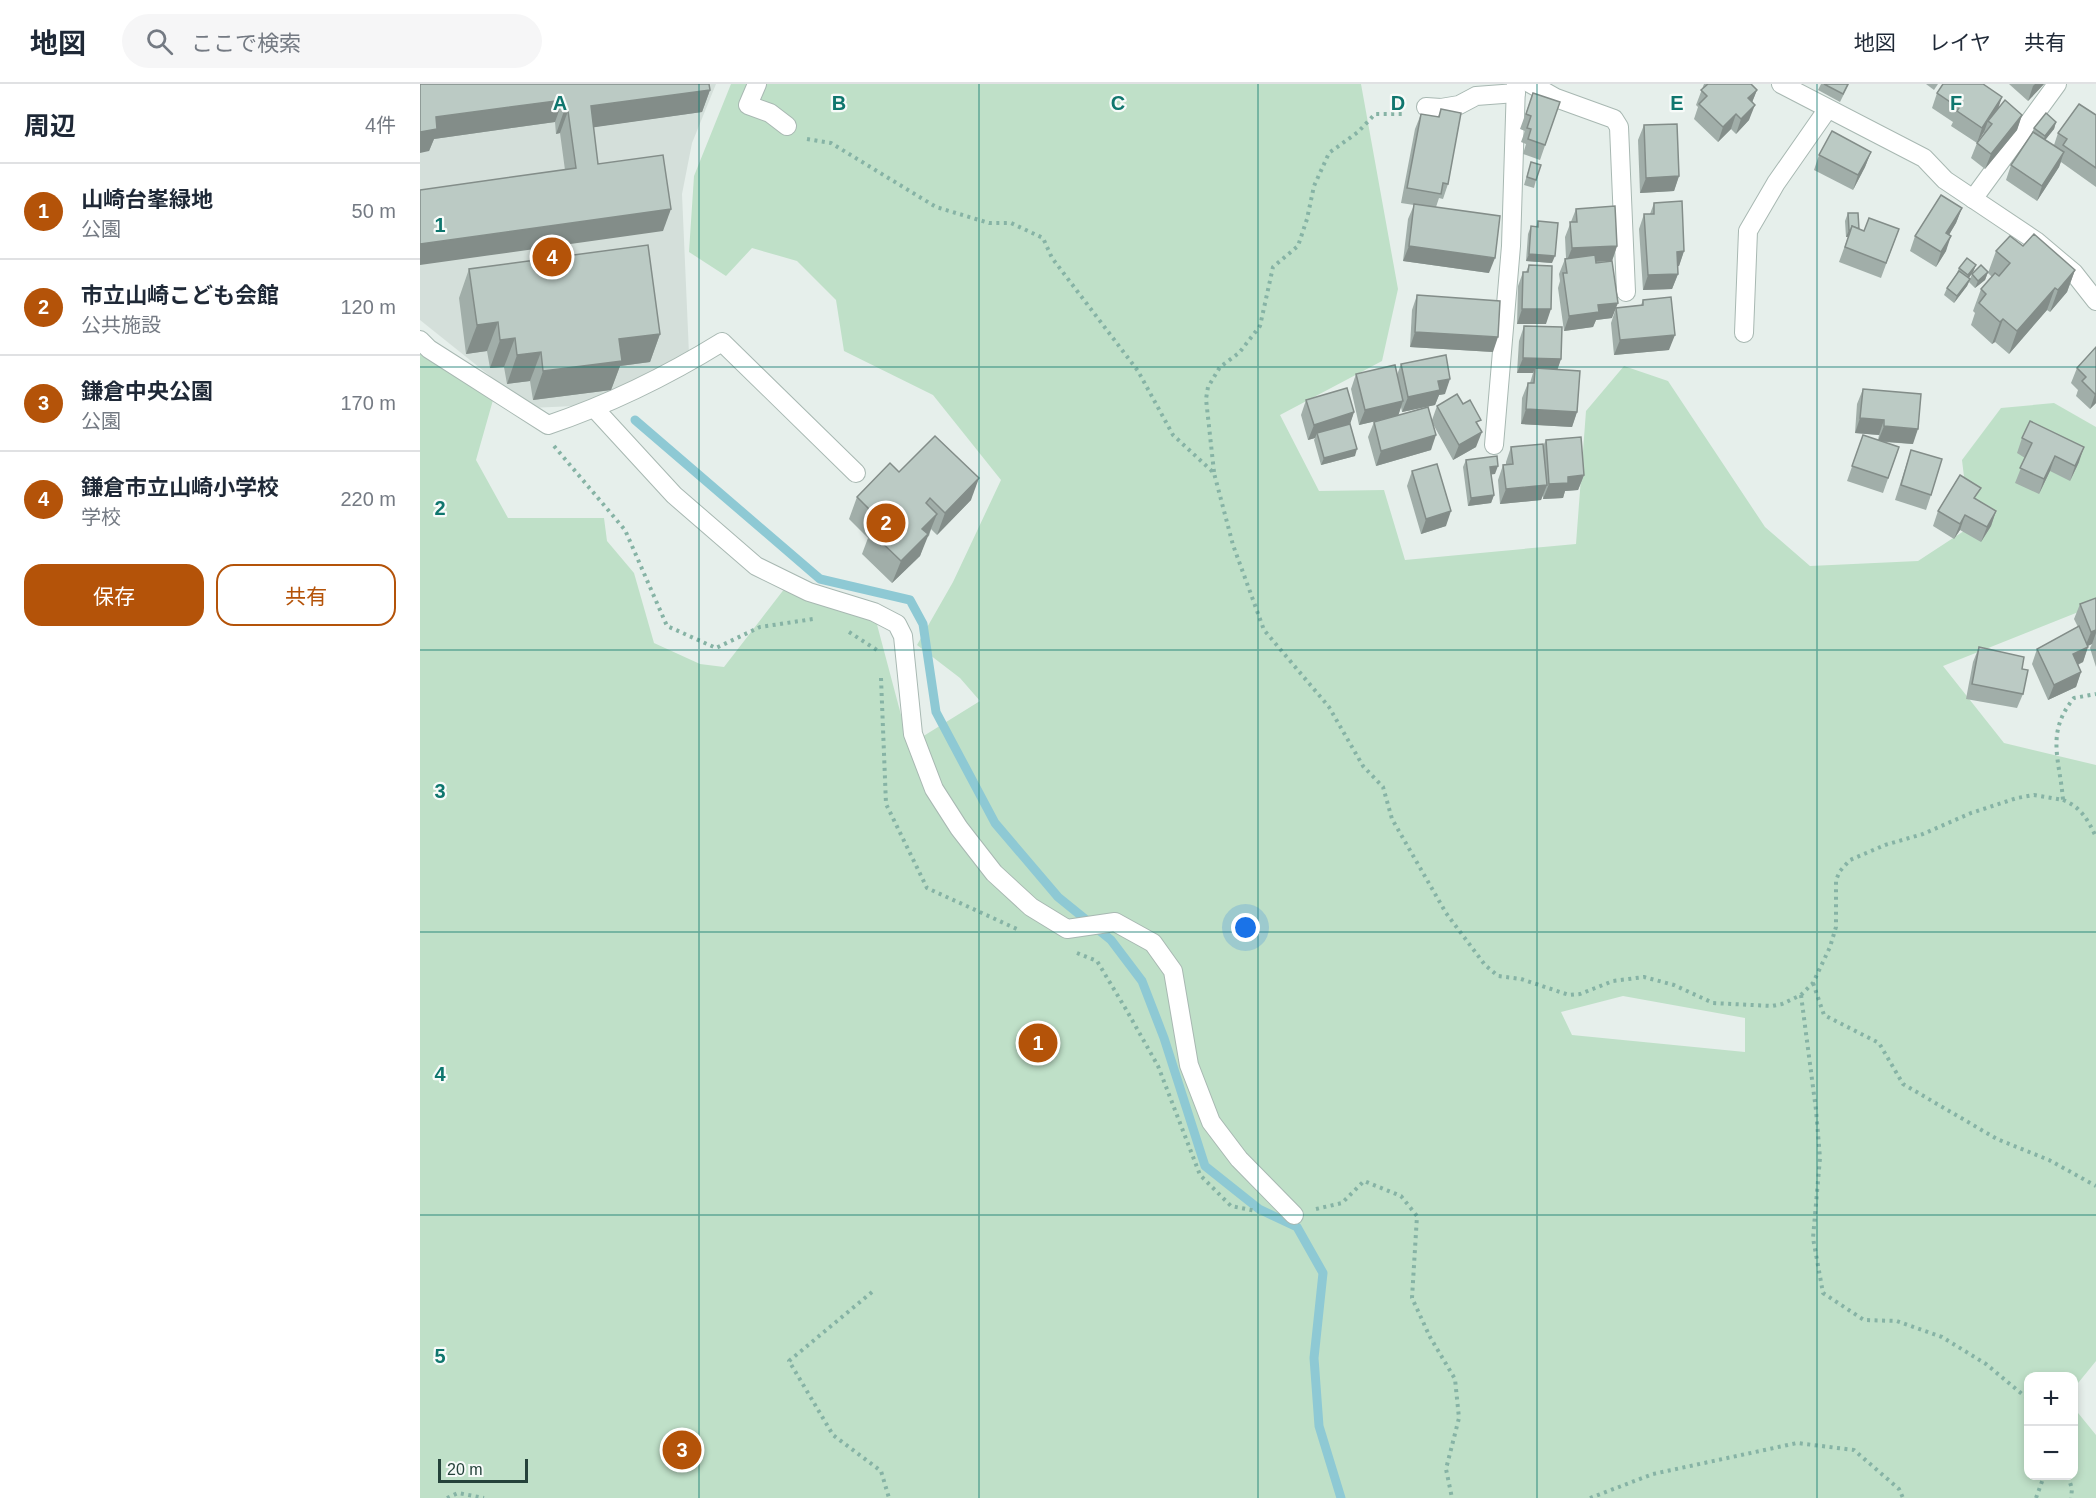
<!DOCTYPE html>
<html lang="ja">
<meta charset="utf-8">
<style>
:root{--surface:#fff;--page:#f6f6f7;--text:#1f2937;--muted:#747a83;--line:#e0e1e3;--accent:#b45309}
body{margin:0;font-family:Arial,"Noto Sans JP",sans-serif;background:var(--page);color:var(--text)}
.controls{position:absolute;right:18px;bottom:18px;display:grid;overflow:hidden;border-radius:12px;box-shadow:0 3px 9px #0003}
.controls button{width:54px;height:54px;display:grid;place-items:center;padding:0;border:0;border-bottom:2px solid var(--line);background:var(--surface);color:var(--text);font:30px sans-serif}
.scale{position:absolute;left:18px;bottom:15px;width:90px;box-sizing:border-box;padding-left:6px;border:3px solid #24423a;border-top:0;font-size:16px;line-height:21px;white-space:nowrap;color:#24423a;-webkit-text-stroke:4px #f7fbf9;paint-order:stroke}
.you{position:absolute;left:826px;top:844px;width:21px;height:21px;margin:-15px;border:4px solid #fff;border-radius:50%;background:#1a73e8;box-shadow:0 0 0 9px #1a73e833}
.badge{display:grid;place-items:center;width:39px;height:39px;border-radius:50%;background:var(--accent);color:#fff;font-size:20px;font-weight:700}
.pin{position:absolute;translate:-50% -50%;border:3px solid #fff;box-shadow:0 2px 6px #0006}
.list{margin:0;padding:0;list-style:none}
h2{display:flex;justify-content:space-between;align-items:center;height:78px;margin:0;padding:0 24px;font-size:26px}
h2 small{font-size:20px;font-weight:400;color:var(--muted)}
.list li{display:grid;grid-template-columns:39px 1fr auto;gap:18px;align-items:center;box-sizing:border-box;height:96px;padding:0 24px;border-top:2px solid var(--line)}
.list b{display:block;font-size:22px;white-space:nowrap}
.list p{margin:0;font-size:20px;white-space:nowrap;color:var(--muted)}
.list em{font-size:20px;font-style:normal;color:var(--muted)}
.actions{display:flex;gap:12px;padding:18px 24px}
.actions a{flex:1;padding:14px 0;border:2px solid var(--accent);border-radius:18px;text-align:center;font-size:21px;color:var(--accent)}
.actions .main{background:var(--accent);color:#fff}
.icon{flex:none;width:33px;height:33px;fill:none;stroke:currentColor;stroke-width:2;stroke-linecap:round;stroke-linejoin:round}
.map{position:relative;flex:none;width:1676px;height:1414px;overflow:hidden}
header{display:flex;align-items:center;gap:36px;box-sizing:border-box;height:84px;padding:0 30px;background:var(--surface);border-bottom:2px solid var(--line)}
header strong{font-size:28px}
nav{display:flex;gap:33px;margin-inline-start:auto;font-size:21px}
.search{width:420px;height:54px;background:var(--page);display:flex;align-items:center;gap:15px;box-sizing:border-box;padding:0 21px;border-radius:33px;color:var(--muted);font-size:22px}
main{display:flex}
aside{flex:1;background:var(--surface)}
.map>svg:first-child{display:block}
</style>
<header>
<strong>地図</strong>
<div class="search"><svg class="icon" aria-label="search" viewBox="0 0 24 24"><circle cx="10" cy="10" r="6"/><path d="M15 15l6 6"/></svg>ここで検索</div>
<nav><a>地図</a><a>レイヤ</a><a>共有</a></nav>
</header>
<main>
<aside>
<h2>周辺<small>4件</small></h2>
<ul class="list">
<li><span class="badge">1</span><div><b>山崎台峯緑地</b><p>公園</p></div><em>50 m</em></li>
<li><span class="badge">2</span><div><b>市立山崎こども会館</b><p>公共施設</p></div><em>120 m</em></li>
<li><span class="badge">3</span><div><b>鎌倉中央公園</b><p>公園</p></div><em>170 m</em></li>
<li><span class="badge">4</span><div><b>鎌倉市立山崎小学校</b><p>学校</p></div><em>220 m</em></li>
</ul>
<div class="actions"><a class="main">保存</a><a>共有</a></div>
</aside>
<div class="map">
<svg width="1676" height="1414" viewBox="0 0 1676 1414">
<rect width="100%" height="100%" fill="#e6efeb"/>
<path fill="#d4dfda" d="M0 0H296L272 59 262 110 269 270 210 303 154 322 110 324 0 236Z"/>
<path fill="#bfe0c8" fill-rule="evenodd" d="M311 0H941L978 205 962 277 860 331 899 407 964 406 985 476 1156 460 1166 327 1204 282 1248 297 1345 443 1390 482 1498 477 1550 443 1542 376 1581 324 1634 319 1676 343V521L1523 582 1584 659 1676 681V1277L1654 1304V1292H1608V1392H1654V1324L1676 1351V1414H0V270L73 316 56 376 88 434H184L187 457 214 489 234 559 280 580 304 583 365 504 455 533 489 661 560 617 540 594 497 561 533 498 581 396 513 311 424 267 416 216 377 177 332 164 306 192 269 168 274 92ZM1203 912 1325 934V968L1152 951 1141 928Z"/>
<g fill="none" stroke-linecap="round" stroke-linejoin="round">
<path stroke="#8ec9d4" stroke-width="9" d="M215 336 400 495 490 516 503 540 516 628 575 739 638 813 691 856 722 897 744 954 785 1082 839 1125 877 1143 903 1189 894 1274 899 1342 921 1414"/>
<g stroke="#a8b8b2" stroke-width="20">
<g id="minor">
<path d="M337 0 328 21 350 29 367 42"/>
<path d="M1111 0 1136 14 1194 35 1199 43 1206 208"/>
<path d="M1361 0 1504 74 1525 96 1616 157 1654 189 1676 217"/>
<path d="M1006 23 1021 24 1039 21 1056 12 1096 9"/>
<path d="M1553 115 1637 0"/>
<path d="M1324 249 1328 147 1356 99 1407 26"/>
<path d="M0 256 9 265 128 341C190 320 247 292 302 258L436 389"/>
<path d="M175 325 254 411 336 482 389 508 454 528 477 540 483 552 493 650 514 705 539 744 574 789 611 823 647 845 695 838 733 859 753 887 769 981 791 1038 819 1075 874 1131"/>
<path d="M1074 361 1091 162 1096 0"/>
</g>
</g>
<g stroke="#86b3a5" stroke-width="4" stroke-dasharray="3 4.5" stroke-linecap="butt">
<path d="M387 55 411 59 516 123 569 139H591L623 154 632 174 718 287 753 351 794 389 813 461 844 546 909 623 943 682 963 703 972 735 1026 829 1065 881 1078 892 1101 895 1149 911 1160 910 1193 897 1224 893 1254 901 1293 919 1352 922 1362 920 1381 911 1393 899 1410 863 1416 843V796L1420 787 1430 776 1465 761 1503 750 1551 729 1597 714 1614 711 1643 716C1640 676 1625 649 1654 614L1676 610"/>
<path d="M134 362 205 446 247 542 296 564 340 543 393 535"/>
<path d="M794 388 786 315 788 303 800 283 819 269 840 242 853 183 878 162 887 135 894 102 909 69 938 48 955 30H986"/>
<path d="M429 548 460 568"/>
<path d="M461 594 466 720 507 804 597 845"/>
<path d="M1643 716C1661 723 1668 736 1676 753"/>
<path d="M657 869 677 877 707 927 738 982 780 1091 811 1122 836 1127"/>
<path d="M1393 899 1404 931 1459 959 1483 1000 1577 1055 1629 1076 1676 1102"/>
<path d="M1381 911 1396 1026 1400 1074 1393 1154 1403 1209 1444 1236 1477 1237 1522 1253 1566 1280 1608 1315"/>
<path d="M896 1125 922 1119 944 1097 981 1112 997 1132 992 1214 1010 1253 1035 1295 1039 1334 1026 1385 1032 1414"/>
<path d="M452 1208 369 1277 413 1351 461 1387 469 1414"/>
<path d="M1648 1392 1652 1405 1651 1414"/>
<path d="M27 1414 38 1409 64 1414"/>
<path d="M1170 1414 1233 1390 1377 1359 1434 1366 1479 1405 1483 1414"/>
<path d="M1616 1414 1624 1392"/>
</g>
<use href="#minor" stroke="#fff" stroke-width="18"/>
</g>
<g fill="#a1aea9">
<path d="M0 0 290 6 282 28 173 43 178 80 243 147 145 86 140 49 136 50 135 38 14 55 9 67Z"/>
<path d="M1284 0H1331L1337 6 1332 18 1329 36 1316 50 1311 45 1298 58 1274 35 1278 23 1276 21Z"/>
<path d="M1401 0H1429L1420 18 1398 6Z"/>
<path d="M1506 0H1518L1514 6Z"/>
<path d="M1589 0H1624L1608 17Z"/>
<path d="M1113 9 1140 18 1120 76 1103 70 1106 60 1101 58 1105 47 1100 45Z"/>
<path d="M1517 9 1579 23 1602 31 1597 46 1565 85 1551 74 1557 59 1563 51 1564 48 1557 59 1531 42 1533 38 1512 24Z"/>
<path d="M1021 25 1028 100 1023 115 1019 114 1016 123 1069 189 983 177 988 135 994 121 981 119 995 45 1001 30 1018 33Z"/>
<path d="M1676 31V103L1641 78 1639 83 1617 117 1586 96 1591 81 1611 51 1614 44 1636 38 1634 45 1625 56 1634 61 1638 49Z"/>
<path d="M1224 41 1259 92 1254 107 1220 109 1218 56Z"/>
<path d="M1451 68 1445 83 1433 106 1394 86 1399 71Z"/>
<path d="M1111 78 1116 96 1114 104 1104 101Z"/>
<path d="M1234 119 1264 167 1259 182H1257L1258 190 1252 205 1223 206 1219 145 1224 130H1230Z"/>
<path d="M1542 124 1536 139 1529 151 1526 167 1516 183 1490 167 1495 152Z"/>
<path d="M1156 125 1197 162 1192 177 1176 178 1192 234 1176 236 1173 243 1144 247 1138 204 1140 197 1139 190 1145 175 1146 174 1145 153Z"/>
<path d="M1428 129 1439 145 1444 147 1479 145 1461 194 1419 178 1428 153H1426L1425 137Z"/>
<path d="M1118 137 1132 179 1106 177 1108 150 1111 142 1116 143Z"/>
<path d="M1603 162 1655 186 1647 208 1630 228 1627 226 1589 270 1575 258 1572 260 1551 241 1555 229 1553 227 1561 205 1572 193 1568 189 1576 167Z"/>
<path d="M1109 181 1126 240H1097L1098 202 1103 188H1106Z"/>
<path d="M1556 181 1553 188 1549 194 1550 195 1552 190 1568 188 1565 196 1555 204 1549 198 1547 202 1534 219 1524 211 1527 204 1536 191 1539 184Z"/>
<path d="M49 185 240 250 230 278 200 282 191 306 113 316 110 297 87 300 84 283 70 284 67 267 46 270 39 214Z"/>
<path d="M997 211 1073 268 990 263 992 226Z"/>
<path d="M1223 216 1249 266 1194 271 1191 239 1196 224 1221 221Z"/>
<path d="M1104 242 1141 275 1137 285 1157 328 1152 343 1101 340 1102 314 1108 299H1110L1113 289H1097L1099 257Z"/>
<path d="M1676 263V319L1670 325 1656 312 1658 306 1651 299 1657 284Z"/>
<path d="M981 280 1025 310 1019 311 1015 321 982 328 981 323 978 332 1012 336 1017 322 1043 320 1059 343 1056 363 1033 376 1013 340 1011 366 956 382 948 353 954 338 968 334 939 341 931 305 936 290 977 291Z"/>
<path d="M1443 305 1493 360 1463 358 1479 363 1463 409 1427 397 1443 351 1458 356 1459 351 1435 349 1437 320Z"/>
<path d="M886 316 934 328 930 340 935 372 901 381 894 356 895 354 888 356 881 331Z"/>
<path d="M1602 354 1659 378 1650 397 1630 387 1619 410 1595 399 1605 374 1597 369Z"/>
<path d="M1126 356 1164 391 1158 406 1145 407 1143 414 1123 415V411L1121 416 1080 420 1078 396 1083 381 1086 380V378L1091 363 1123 362Z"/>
<path d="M1491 366 1511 411 1506 426 1475 416Z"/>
<path d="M1046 376 1075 390H1071L1074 411 1071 419 1048 422 1043 383Z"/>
<path d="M992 387 1026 442 1001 450 987 402Z"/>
<path d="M479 388 551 416 517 451 511 445 509 452 506 454 500 472 472 499 442 470 448 454 429 435 437 413Z"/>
<path d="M1557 416 1576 427 1571 442 1561 458 1540 446 1534 455 1513 442 1518 427Z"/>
<path d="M1676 514V583L1670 564 1672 560 1668 562 1663 578 1658 581 1661 588 1656 603 1628 616 1612 580 1617 565 1658 543 1654 535 1660 520Z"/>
<path d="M1559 563 1603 610 1597 624 1546 615 1553 578Z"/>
</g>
<g fill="#838d89">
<path d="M1615 0H1624L1608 17 1613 2Z"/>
<path d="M290 6 282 28 162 45 171 22Z"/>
<path d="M1337 6 1331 21 1328 14Z"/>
<path d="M1582 13 1577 28 1568 37 1564 48 1557 59 1562 44Z"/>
<path d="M143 16 135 38 14 55 9 67 0 69V48L16 33Z"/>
<path d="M1335 21 1329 36 1316 50 1321 35Z"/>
<path d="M144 27H148L140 49 136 50Z"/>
<path d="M1316 30 1311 45 1298 58 1303 43Z"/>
<path d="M1602 31 1597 46 1565 85 1571 70Z"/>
<path d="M1636 38 1634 45 1622 60 1625 52Z"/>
<path d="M1451 68 1445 83 1433 106 1438 91Z"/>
<path d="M1644 68 1639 83 1617 117 1622 102Z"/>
<path d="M1259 92 1254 107 1220 109 1226 94Z"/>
<path d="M1542 124 1536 139 1521 164 1526 149Z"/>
<path d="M251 125 243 147 0 181V160Z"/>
<path d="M1439 145 1437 152 1426 153 1429 146Z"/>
<path d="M1531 152 1526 167 1516 183 1521 168Z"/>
<path d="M989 162 1075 174 1069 189 983 177Z"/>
<path d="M1197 162 1192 177 1146 179 1152 164Z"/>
<path d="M1264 167 1259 182 1251 183 1257 168Z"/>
<path d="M1109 170 1135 172 1132 179 1106 177Z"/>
<path d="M1556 181 1553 188 1545 199 1548 191Z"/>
<path d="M1655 186 1647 208 1630 228 1638 206Z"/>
<path d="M1568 188 1565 196 1555 204 1558 197Z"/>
<path d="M1258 190 1252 205 1223 206 1228 191Z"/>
<path d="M1550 195 1547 202 1534 219 1537 212Z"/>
<path d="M1635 204 1627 226 1589 270 1597 247Z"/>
<path d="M1198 219 1192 234 1176 236 1173 243 1144 247 1149 232 1178 221Z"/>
<path d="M1102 225H1131L1126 240H1097Z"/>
<path d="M1583 235 1575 258 1572 260 1580 238Z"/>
<path d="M78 238 67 267 46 270 57 241Z"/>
<path d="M995 248 1078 253 1073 268 990 263Z"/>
<path d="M240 250 230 278 200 282 191 306 113 316 123 287 199 255Z"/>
<path d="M1255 251 1249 266 1194 271 1200 256Z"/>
<path d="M95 254 84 283 70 284 80 256Z"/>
<path d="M121 268 110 297 87 300 97 271Z"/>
<path d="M1103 274 1141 275 1136 290 1115 284 1113 289H1097Z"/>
<path d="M1030 295 1025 310 1019 311 1015 321 982 328 988 313 1018 297Z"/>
<path d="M1676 309V319L1670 325 1675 310Z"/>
<path d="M983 317 978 332 939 341 945 326Z"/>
<path d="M1106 325 1157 328 1152 343 1101 340Z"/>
<path d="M934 328 929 343 897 349 895 354 888 356 894 341Z"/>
<path d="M1440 334 1464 336 1459 351 1435 349Z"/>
<path d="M1464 342 1498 345 1493 360 1458 357Z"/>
<path d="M1062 348 1056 363 1033 376 1039 361Z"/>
<path d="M1016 351 1011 366 956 382 961 367Z"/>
<path d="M1664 363 1659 378 1650 397 1655 382Z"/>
<path d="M937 365 935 372 901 381 904 374Z"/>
<path d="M1635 372 1630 387 1619 410 1624 395Z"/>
<path d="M1078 382 1075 390 1068 391 1070 383Z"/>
<path d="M1164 391 1158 406 1145 407 1143 414 1123 415 1129 400 1148 393Z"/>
<path d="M559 394 551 416 517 451 525 429Z"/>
<path d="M1127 401 1121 416 1080 420 1086 405Z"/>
<path d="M1074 411 1071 419 1048 422 1051 414Z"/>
<path d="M1031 427 1026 442 1001 450 1006 435Z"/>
<path d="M1576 427 1571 442 1561 458 1567 443Z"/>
<path d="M517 430 500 472 472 499 481 477 502 445Z"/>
<path d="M1545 431 1540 446 1534 455 1540 440Z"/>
<path d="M1676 546V550V549L1672 560 1665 563 1671 548Z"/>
<path d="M1668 563 1663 578 1647 585 1653 570Z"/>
<path d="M1661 588 1656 603 1628 616 1634 601Z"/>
</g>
<g fill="#bbcac4" stroke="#838d89" stroke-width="1.5">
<path d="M0 0H289L290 6 171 22 178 80 243 71 251 125 0 160V106L156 84 148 27H144L143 16 16 33 17 45 0 48Z"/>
<path d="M1288 0H1331L1337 6 1328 14 1335 21 1321 35 1316 30 1303 43 1279 20 1287 12 1281 6Z"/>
<path d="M1404 0H1428L1423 10Z"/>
<path d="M1523 0H1563L1582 13 1562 44 1537 27 1539 24 1517 9Z"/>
<path d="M1113 9 1140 18 1125 61 1108 55 1111 45 1107 44 1111 32 1106 30Z"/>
<path d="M1585 16 1602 31 1571 70 1557 59 1572 40 1568 37Z"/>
<path d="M1659 20 1676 31V84L1643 61 1647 55 1638 49Z"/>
<path d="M1021 25 1041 29 1028 100 1023 99 1021 110 987 104 1001 30 1019 33Z"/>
<path d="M1626 29 1636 38 1625 52 1614 44Z"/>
<path d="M1257 40 1259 92 1226 94 1224 41Z"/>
<path d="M1412 47 1451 68 1438 91 1399 71Z"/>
<path d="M1613 48 1644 68 1622 102 1591 81Z"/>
<path d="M1111 78 1121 81 1116 96 1107 93Z"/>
<path d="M1521 111 1542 124 1526 149 1531 152 1521 168 1495 152Z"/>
<path d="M1262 117 1264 167 1257 168 1258 190 1228 191 1224 130H1234V119Z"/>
<path d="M994 120 1080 132 1075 174 989 162Z"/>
<path d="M1195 122 1197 162 1152 164 1150 138H1157L1156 125Z"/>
<path d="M1428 129H1438L1439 145 1432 142 1431 146H1429Z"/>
<path d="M1449 134 1479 145 1466 179 1425 163 1432 142 1444 147Z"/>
<path d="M1118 137 1138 139 1135 172 1109 170 1111 142 1118 143Z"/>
<path d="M1614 150 1655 186 1638 206 1635 204 1597 247 1583 235 1580 238 1559 219 1566 210 1561 205 1575 189 1579 192 1590 179 1576 167 1590 152 1603 162Z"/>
<path d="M228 161 240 250 199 255 202 277 123 287 121 268 97 271 95 254 80 256 78 238 57 241 49 185Z"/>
<path d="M1175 171 1176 179 1192 177 1198 219 1178 221 1179 228 1149 232 1143 189H1147L1145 175Z"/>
<path d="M1547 174 1556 181 1548 191 1539 184Z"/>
<path d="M1109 181 1132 182 1131 225H1102L1103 188H1108Z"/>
<path d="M1561 181 1568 188 1558 197 1552 190Z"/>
<path d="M1539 187 1550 195 1537 212 1527 204Z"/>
<path d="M997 211 1080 217 1078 253 995 248Z"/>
<path d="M1251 213 1255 251 1200 256 1196 224 1223 221V216Z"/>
<path d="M1104 242 1142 243 1141 275 1103 274Z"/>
<path d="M1676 263V309L1675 310 1662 297 1666 293 1657 284Z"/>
<path d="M1026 271 1030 295 1018 297 1020 306 988 313 981 280Z"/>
<path d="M975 281 983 317 945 326 936 290Z"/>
<path d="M1115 284 1160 287 1157 328 1106 325 1108 299H1114Z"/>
<path d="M927 304 934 328 894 341 886 316Z"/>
<path d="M1443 305 1501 310 1498 345 1464 342V336L1440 334Z"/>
<path d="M1037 310 1043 320 1050 316 1061 336 1056 338 1062 348 1039 361 1017 322Z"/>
<path d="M1008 323 1016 351 961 367 954 338Z"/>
<path d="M1610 337 1664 363 1655 382 1635 372 1624 395 1600 384 1612 359 1602 354Z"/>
<path d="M930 340 937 365 904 374 897 349Z"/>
<path d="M1443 351 1479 363 1468 394 1432 382Z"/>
<path d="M515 352 559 394 525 429 510 414 506 419 517 430 502 445 508 450 481 477 450 447 461 437 437 413 470 379 479 388Z"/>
<path d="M1161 353 1164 391 1148 393V399L1129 400 1126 356Z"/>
<path d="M1123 360 1127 401 1086 405 1083 381 1093 380 1091 363Z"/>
<path d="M1491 366 1522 375 1511 411 1481 401Z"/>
<path d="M1077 372 1078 382 1070 383 1074 411 1051 414 1046 376Z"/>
<path d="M1017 380 1031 427 1006 435 992 387Z"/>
<path d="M1540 391 1561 404 1554 414 1576 427 1567 443 1545 431 1540 440 1518 427Z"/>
<path d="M1676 514V546L1671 548 1660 520Z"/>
<path d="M1659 542 1668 563 1653 570 1661 588 1634 601 1617 565Z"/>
<path d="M1559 563 1604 573 1602 585 1608 586 1603 610 1552 600Z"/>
</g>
<path fill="none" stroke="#0f766e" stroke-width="1.5" stroke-opacity="0.55" d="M279 0V1414M559 0V1414M838 0V1414M1117 0V1414M1397 0V1414M0 283H1676M0 566H1676M0 848H1676M0 1131H1676"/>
<g font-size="20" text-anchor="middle" font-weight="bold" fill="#0f766e" stroke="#f7fbf9" stroke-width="4.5" stroke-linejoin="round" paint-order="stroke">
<text x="140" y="26">A</text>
<text x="419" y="26">B</text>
<text x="698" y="26">C</text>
<text x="978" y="26">D</text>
<text x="1257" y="26">E</text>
<text x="1536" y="26">F</text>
<text x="20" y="148">1</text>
<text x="20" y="431">2</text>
<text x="20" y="714">3</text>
<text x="20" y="997">4</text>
<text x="20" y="1279">5</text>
</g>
</svg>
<div class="controls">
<button>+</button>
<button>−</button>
</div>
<div class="scale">20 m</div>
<div class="you"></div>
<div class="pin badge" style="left:618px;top:959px">1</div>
<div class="pin badge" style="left:466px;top:439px">2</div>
<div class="pin badge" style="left:262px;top:1366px">3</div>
<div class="pin badge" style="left:132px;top:173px">4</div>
</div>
</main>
